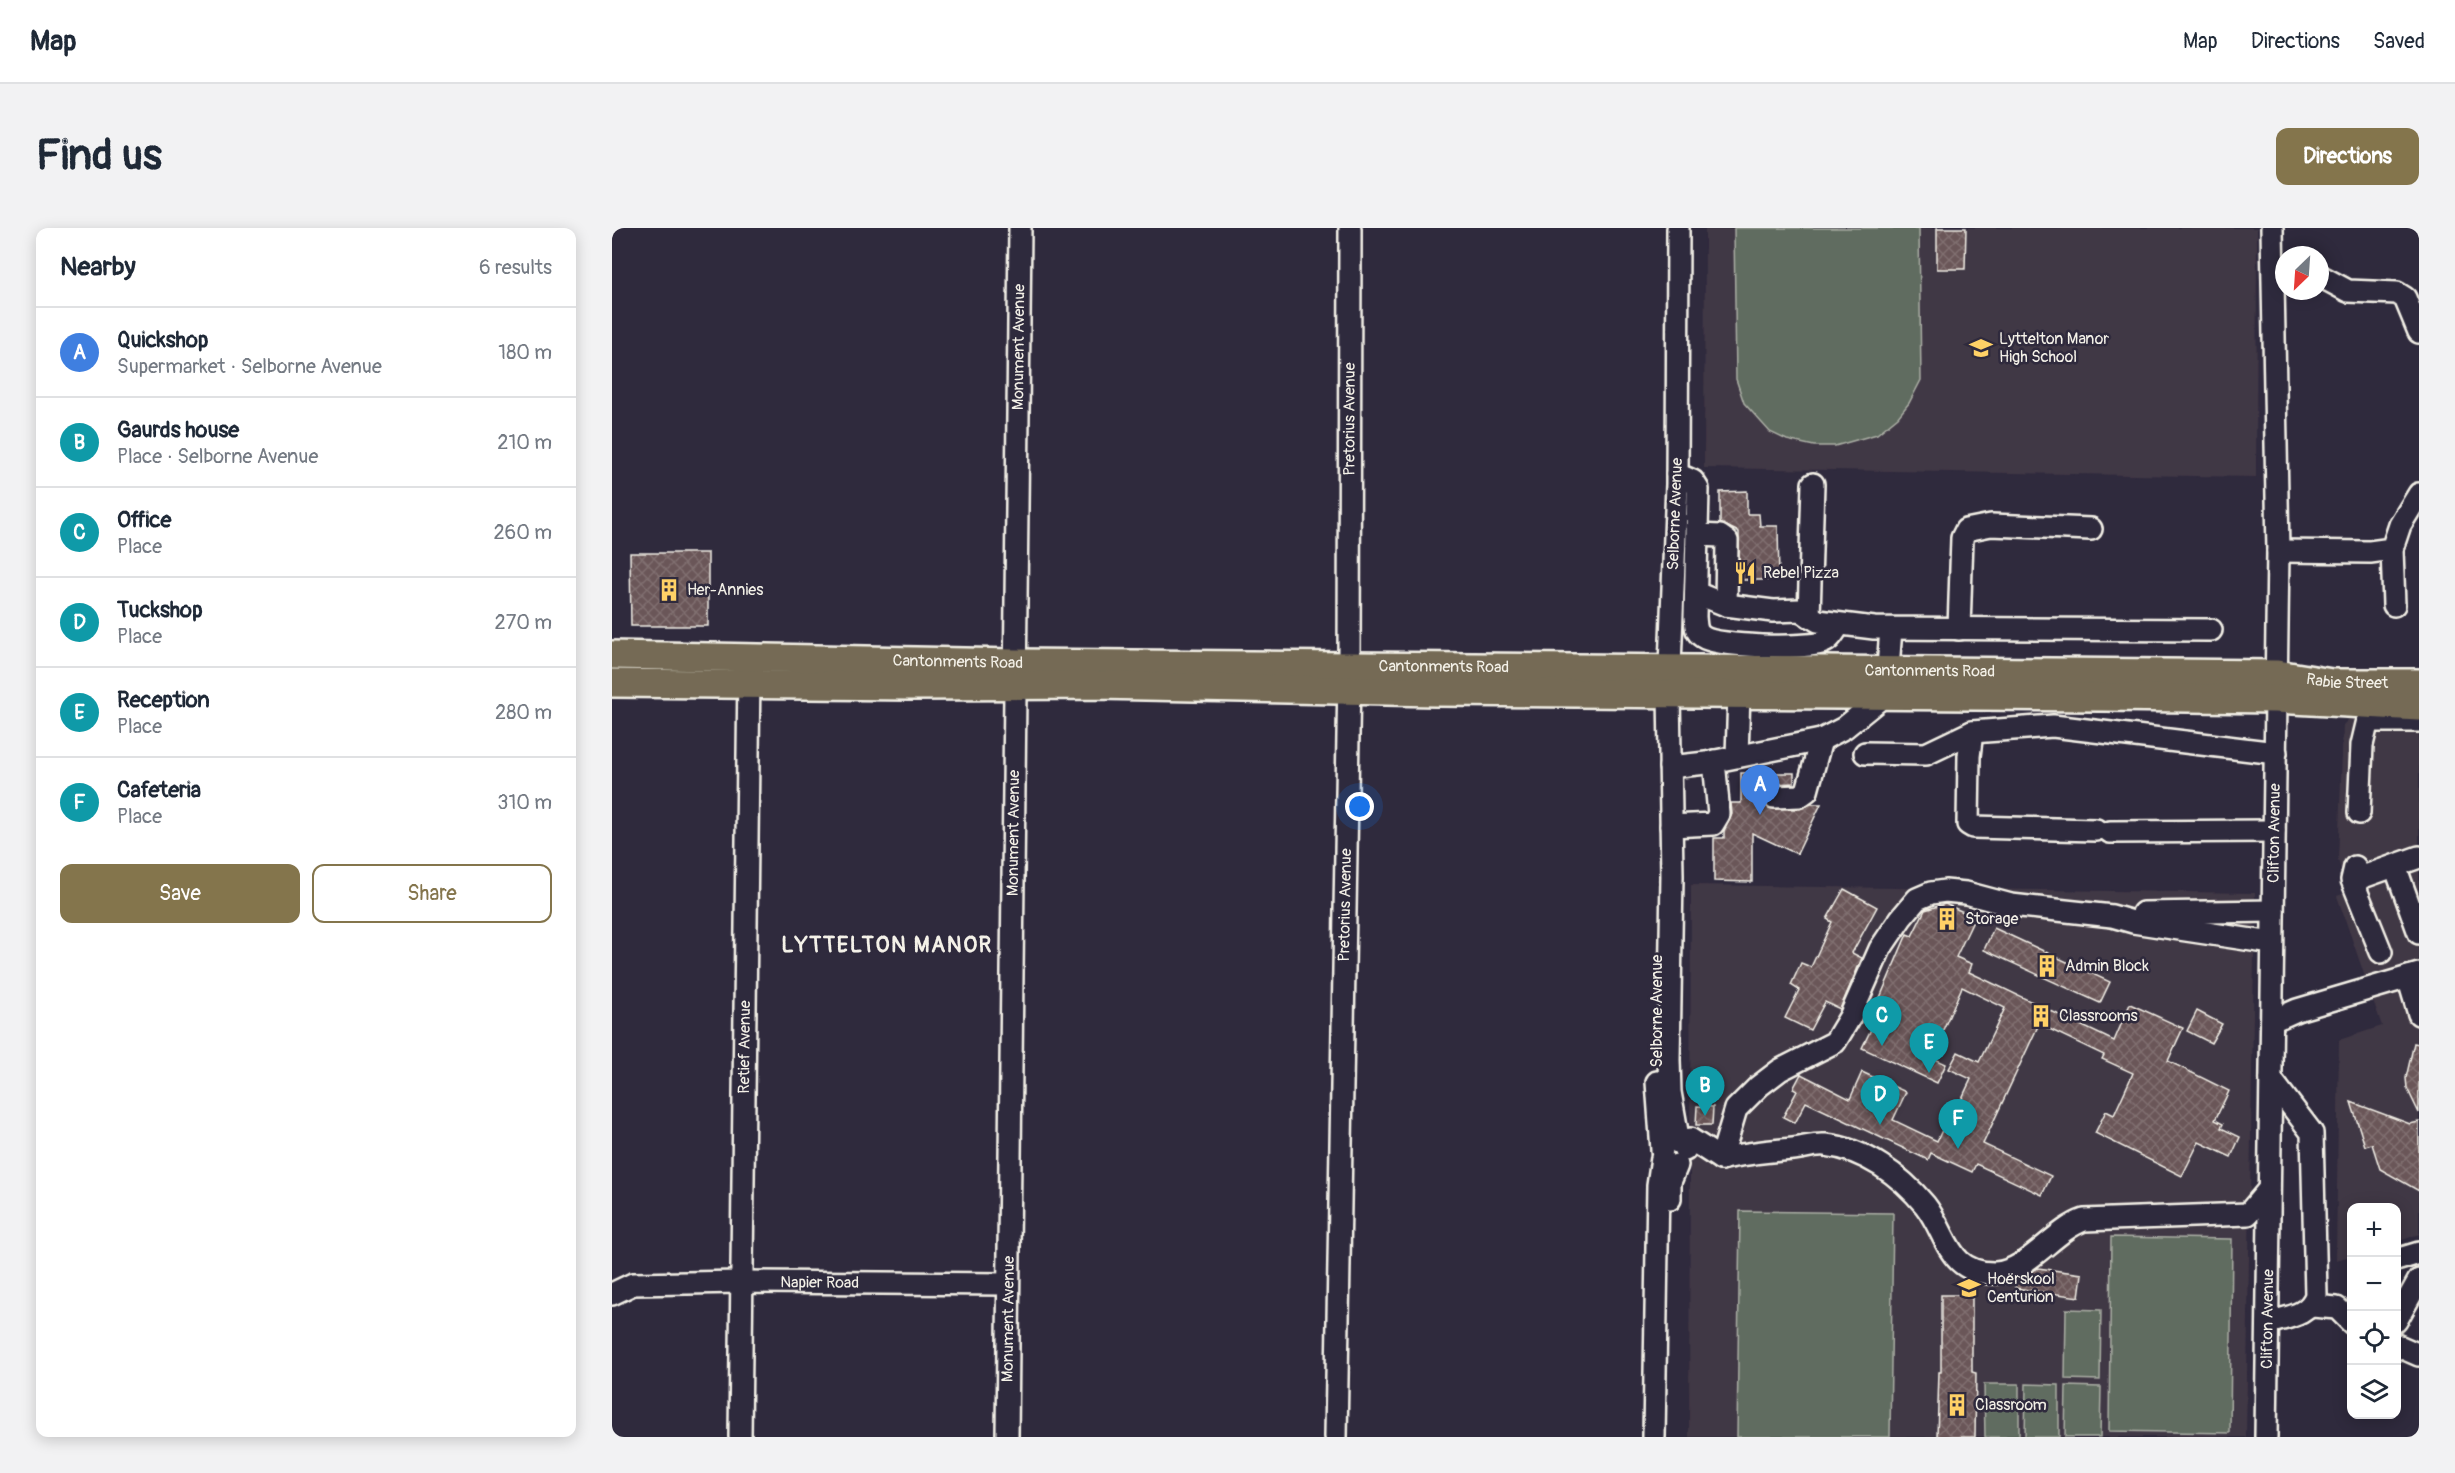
<!DOCTYPE html>
<meta charset="utf-8">
<style>
:root{--surface:#fff;--page:#f2f2f3;--text:#1f2937;--muted:#747a83;--line:#e0e1e3;--accent:#84754c}
body{margin:0;font-family:Pangolin,sans-serif;background:var(--page);color:var(--text)}
.controls{position:absolute;right:18px;bottom:18px;display:grid;overflow:hidden;border-radius:12px;box-shadow:0 3px 15px #0003}
.controls button{width:54px;height:54px;display:grid;place-items:center;padding:0;border:0;border-bottom:2px solid var(--line);background:var(--surface);color:var(--text);font:30px sans-serif}
.compass{position:absolute;left:1663px;top:18px;width:54px;height:54px;border-radius:50%;background:var(--surface);box-shadow:0 3px 15px #0003;rotate:205deg}
.you{position:absolute;left:748px;top:579px;width:21px;height:21px;margin:-15px;border:4px solid #fff;border-radius:50%;background:#1a73e8;box-shadow:0 0 0 9px #1a73e833}
.badge{display:grid;place-items:center;width:39px;height:39px;border-radius:50%;background:var(--accent);color:#fff;font-size:20px;font-weight:700}
.pin{position:absolute;translate:-50% -50px;filter:drop-shadow(0 2px 3px #0008)}
.pin::after{content:'';position:absolute;top:32px;width:21px;height:18px;background:inherit;clip-path:polygon(0 0,100% 0,50% 100%)}
.list{margin:0;padding:0;list-style:none}
h2{display:flex;justify-content:space-between;align-items:center;height:78px;margin:0;padding:0 24px;font-size:26px}
h2 small{font-size:20px;font-weight:400;color:var(--muted)}
.list li{display:grid;grid-template-columns:39px 1fr auto;gap:18px;align-items:center;box-sizing:border-box;height:90px;padding:0 24px;border-top:2px solid var(--line)}
.list b{display:block;font-size:22px;white-space:nowrap}
.list p{margin:0;font-size:20px;white-space:nowrap;color:var(--muted)}
.list em{font-size:20px;font-style:normal;color:var(--muted)}
.actions{display:flex;gap:12px;padding:18px 24px}
.actions a{flex:1;padding:14px 0;border:2px solid var(--accent);border-radius:12px;text-align:center;font-size:21px;color:var(--accent)}
.actions .main{background:var(--accent);color:#fff}
.icon{flex:none;width:33px;height:33px;fill:none;stroke:currentColor;stroke-width:2;stroke-linecap:round;stroke-linejoin:round}
.map{position:relative;flex:none;width:1807px;height:1209px;overflow:hidden;border-radius:12px}
header{display:flex;align-items:center;gap:36px;box-sizing:border-box;height:84px;padding:0 30px;background:var(--surface);border-bottom:2px solid var(--line)}
header strong{font-size:28px}
nav{display:flex;gap:33px;margin-inline-start:auto;font-size:21px}
.intro{display:flex;align-items:center;justify-content:space-between;box-sizing:border-box;height:144px;padding:0 36px}
h1{margin:0;font-size:42px}
.button{padding:15px 27px;border-radius:12px;background:var(--accent);color:#fff;font-size:21px;font-weight:700}
main{display:flex;gap:36px;padding:0 36px}
aside{flex:1;background:var(--surface);border-radius:12px;box-shadow:0 3px 15px #0003}
.map>svg:first-child{display:block}
</style>
<header>
<strong>Map</strong>
<nav><a>Map</a><a>Directions</a><a>Saved</a></nav>
</header>
<div class="intro"><h1>Find us</h1><a class="button">Directions</a></div>
<main>
<aside>
<h2>Nearby<small>6 results</small></h2>
<ul class="list">
<li><span class="badge" style="background:#3f7fe0">A</span><div><b>Quickshop</b><p>Supermarket · Selborne Avenue</p></div><em>180 m</em></li>
<li><span class="badge" style="background:#0f9aa8">B</span><div><b>Gaurds house</b><p>Place · Selborne Avenue</p></div><em>210 m</em></li>
<li><span class="badge" style="background:#0f9aa8">C</span><div><b>Office</b><p>Place</p></div><em>260 m</em></li>
<li><span class="badge" style="background:#0f9aa8">D</span><div><b>Tuckshop</b><p>Place</p></div><em>270 m</em></li>
<li><span class="badge" style="background:#0f9aa8">E</span><div><b>Reception</b><p>Place</p></div><em>280 m</em></li>
<li><span class="badge" style="background:#0f9aa8">F</span><div><b>Cafeteria</b><p>Place</p></div><em>310 m</em></li>
</ul>
<div class="actions"><a class="main">Save</a><a>Share</a></div>
</aside>
<div class="map">
<svg width="1807" height="1209" viewBox="0 0 1807 1209">
<defs>
<pattern id="building-cross-hatch" width="8" height="8" patternUnits="userSpaceOnUse" patternTransform="scale(1.5)"><rect width="8" height="8" fill="#6a5658"/><path d="M0 0l8 8M0 8l8-8" fill="none" stroke="#806f70"/></pattern>
</defs>
<rect width="100%" height="100%" fill="#2f2a3d"/>
<filter id="ink" filterUnits="userSpaceOnUse"><feTurbulence type="fractalNoise" baseFrequency=".0167" numOctaves="2"/><feDisplacementMap in="SourceGraphic" scale="12" xChannelSelector="R" yChannelSelector="G"/><feConvolveMatrix kernelMatrix="1 2 1 2 8 2 1 2 1" color-interpolation-filters="sRGB"/></filter>
<g filter="url(#ink)">
<g fill="#413745">
<path d="M1093 0H1645L1644 249 1092 240Z"/>
<path d="M1743 485H1807V1006L1785 1014 1784 980H1740L1739 1028 1724 1032 1727 812 1770 798 1725 668 1736 664 1726 632 1731 497Z"/>
<path d="M1079 657 1643 665 1634 1209H1077Z"/>
</g>
<g fill="#616c61" stroke="#aaaea4" stroke-width="1.5">
<path d="M1122 0H1307L1309 152 1297 175 1286 189 1265 206 1223 218H1202L1175 212 1158 204 1132 175 1124 151Z"/>
<path d="M1128 983 1281 985 1278 1209H1125Z"/>
<path d="M1499 1009 1620 1011 1618 1205 1497 1203Z"/>
<path d="M1454 1081 1489 1082 1488 1152 1453 1151Z"/>
<path d="M1372 1156H1407V1209H1373Z"/>
<path d="M1414 1156 1447 1157V1209H1413Z"/>
<path d="M1454 1158 1489 1159 1488 1209H1453Z"/>
</g>
<g fill="url(#building-cross-hatch)" stroke="#f4f1e8" stroke-width="1.5">
<path d="M1325 0H1354L1353 41H1325Z"/>
<path d="M1135 263V286H1147L1148 298H1166L1167 352H1127V304L1108 295V264Z"/>
<path d="M18 325H96V398H19Z"/>
<path d="M1129 545H1182V555L1161 556 1151 563V575L1157 580 1188 581 1199 576H1209L1185 626 1140 605V654L1102 653V610H1112V603L1120 586 1119 575H1129Z"/>
<path d="M1232 661 1265 679 1240 725 1250 730 1228 781 1213 774 1198 802 1173 790 1187 762 1179 757 1189 735 1199 739 1220 694 1215 691Z"/>
<path d="M1333 676 1363 689 1344 729 1360 736 1357 744 1502 813 1518 776 1571 800 1556 833 1617 863 1603 892 1611 896 1609 900 1628 909 1619 929 1587 914 1570 948 1483 905 1494 883 1502 887 1521 845 1490 831 1492 827 1427 796 1371 916 1439 948 1430 967 1364 936 1360 944 1319 925 1316 932 1194 874 1183 895 1171 889 1185 863 1181 861 1189 846 1238 871 1250 844 1294 864 1281 892 1325 913 1332 898 1336 900 1359 851 1337 841 1346 824 1367 834 1393 780 1350 759 1319 829 1334 836 1325 855 1250 820 1263 793 1259 791 1295 706 1300 708 1313 682Z"/>
<path d="M1382 700 1498 754 1488 775 1372 722Z"/>
<path d="M1585 783 1610 796 1599 815 1575 803Z"/>
<path d="M1802 815 1807 816V885L1795 860 1794 850Z"/>
<path d="M1739 874 1798 896 1807 894V963L1768 941 1760 916 1753 918Z"/>
<path d="M1085 878 1101 879 1100 897H1084Z"/>
<path d="M1426 1040 1470 1046 1467 1069 1403 1060 1404 1052Z"/>
<path d="M1329 1067H1360V1144L1364 1145 1363 1209H1325L1327 1144H1329Z"/>
</g>
<g fill="none" stroke-linecap="round" stroke-linejoin="round">
<g stroke="#f4f1e8" stroke-width="26">
<g id="minor">
<path d="M1066 0 1065 256 1057 464 1060 648 1057 832 1058 864 1067 915"/>
<path d="M1708 48 1736 63 1785 65 1793 70 1807 104"/>
<path d="M1065 246 1081 253 1086 261 1083 389C1084 397 1083 404 1091 409 1105 419 1195 421 1212 414 1218 412 1223 403 1227 397"/>
<path d="M1086 307 1108 308 1115 313 1114 377"/>
<path d="M1780 321 1782 377"/>
<path d="M1666 323 1758 324 1780 321 1788 297 1807 266"/>
<path d="M1084 365 1114 377 1161 383 1188 382 1206 393 1262 400 1599 402"/>
<path d="M1197 388 1201 256"/>
<path d="M1347 401 1350 310 1354 302 1379 297 1479 301"/>
<path d="M1360 504 1357 528 1356 596 1361 599 1484 602"/>
<path d="M1253 525 1314 526 1360 504 1441 498 1664 525"/>
<path d="M1125 528 1127 465"/>
<path d="M1058 539 1094 535 1209 512 1232 500 1274 466 1279 401"/>
<path d="M1162 569 1188 568 1195 563 1209 512"/>
<path d="M1747 585 1750 517 1755 496 1761 493H1807"/>
<path d="M1059 598 1101 596 1107 586 1102 533"/>
<path d="M1498 604 1662 603"/>
<path d="M1783 638 1807 705"/>
<path d="M1531 685 1661 683"/>
<path d="M1769 724 1740 652 1743 639 1748 650 1807 629"/>
<path d="M1796 749 1807 786"/>
<path d="M1660 793 1685 782 1807 746"/>
<path d="M1045 854 1050 922"/>
<path d="M1073 922 1078 911 1109 931C1133 925 1157 923 1181 921 1191 920 1203 916 1213 917 1253 921 1289 948 1313 977 1336 1006 1335 1046 1383 1045 1415 1044 1442 1002 1472 992L1636 986 1657 961"/>
<path d="M1109 931 1124 881 1147 858 1168 842 1223 814 1238 789 1268 721 1289 690 1305 671 1319 665 1333 663 1354 665 1399 677 1500 688 1521 694 1660 715"/>
<path d="M1058 971V954L1065 937"/>
<path d="M1784 1032 1807 1025"/>
<path id="s1" d="M0 1066 21 1056 128 1054 395 1056"/>
<path d="M1700 1078 1725 1080 1740 1095"/>
<path d="M1784 1093 1807 1052"/>
<path d="M1656 1095C1675 1089 1697 1088 1704 1067L1700 905 1659 851"/>
<path d="M1784 1117 1807 1127"/>
<path id="s2" d="M128 1209 137 442"/>
<path id="s3" d="M395 1209 408 0"/>
<path id="s4" d="M724 1209 737 449 738 0"/>
<path d="M1042 1209 1046 957 1050 930"/>
<path id="s5" d="M1654 1209 1666 323 1660 0"/>
</g>
</g>
<g stroke="#f4f1e8" stroke-width="32">
<g id="major">
<path id="s6" d="M0 427 403 435 1665 446 1720 455H1807"/>
<path d="M0 455 298 458 485 457 823 464 1490 469 1664 471 1807 479"/>
</g>
</g>
<use href="#minor" stroke="#2f2a3d" stroke-width="21"/>
<use href="#major" stroke="#746b55" stroke-width="27"/>
</g>
</g>
<defs>
<g id="school-bare" transform="scale(1.8)"><path d="M0-5L7-2L0 1L-7-2ZM-4 1L0 2.5L4 1V4Q0 6-4 4Z" fill="#ffd166" stroke="#2f2a3d" stroke-width="2.5" paint-order="stroke"/></g>
<g id="restaurant-bare" transform="scale(1.8)"><path d="M-5-6h1v4h1v-4h1v4h1v-4h1v5L-1.5 .5V6h-2V.5L-5-1ZM5-6V6H3V1.5H1.5Q1.5-4 5-6Z" fill="#ffd166" stroke="#2f2a3d" stroke-width="2.5" paint-order="stroke"/></g>
<g id="building-bare" transform="scale(1.8)"><path d="M-4-6H4V6H1V3H-1V6H-4ZM-2.5-4.3h1.7v1.8h-1.7ZM.8-4.3h1.7v1.8H.8ZM-2.5-1h1.7V.8h-1.7ZM.8-1h1.7V.8H.8Z" fill="#ffd166" stroke="#2f2a3d" stroke-width="2.5" paint-order="stroke"/></g>
</defs>
<g fill-rule="evenodd">
<use href="#school-bare" x="1369" y="120"/>
<use href="#restaurant-bare" x="1133" y="345"/>
<use href="#building-bare" x="57" y="362"/>
<use href="#building-bare" x="1335" y="691"/>
<use href="#building-bare" x="1435" y="738"/>
<use href="#building-bare" x="1429" y="788"/>
<use href="#school-bare" x="1357" y="1060"/>
<use href="#building-bare" x="1345" y="1177"/>
</g>
<g text-anchor="middle" dominant-baseline="central" stroke-width="5" stroke-linejoin="round" paint-order="stroke">
<g font-size="16" fill="#f4f1e8" stroke="#2f2a3d" text-anchor="start">
<text x="1387" y="111">Lyttelton Manor<tspan x="1387" dy="18">High School</tspan></text>
<text x="1151" y="345">Rebel Pizza</text>
<text x="75" y="362">Her-Annies</text>
<text x="1353" y="691">Storage</text>
<text x="1453" y="738">Admin Block</text>
<text x="1447" y="788">Classrooms</text>
<text x="1375" y="1051">Hoërskool<tspan x="1375" dy="18">Centurion</tspan></text>
<text x="1363" y="1177">Classroom</text>
</g>
<g font-size="16" fill="#f4f1e8" stroke="#2f2a3d">
<text stroke="none"><textPath href="#s3" startOffset="1090">Monument Avenue</textPath></text>
<text stroke="none"><textPath href="#s4" startOffset="1018">Pretorius Avenue</textPath></text>
<text transform="translate(1063 286) rotate(-88)">Selborne Avenue</text>
<text stroke="none"><textPath href="#s6" startOffset="346">Cantonments Road</textPath></text>
<text stroke="none"><textPath href="#s6" startOffset="832">Cantonments Road</textPath></text>
<text stroke="none"><textPath href="#s6" startOffset="1318">Cantonments Road</textPath></text>
<text stroke="none"><textPath href="#s6" startOffset="1736">Rabie Street</textPath></text>
<text stroke="none"><textPath href="#s3" startOffset="604">Monument Avenue</textPath></text>
<text stroke="none"><textPath href="#s5" startOffset="604">Clifton Avenue</textPath></text>
<text stroke="none"><textPath href="#s4" startOffset="532">Pretorius Avenue</textPath></text>
<text transform="translate(1045 783) rotate(-90)">Selborne Avenue</text>
<text stroke="none"><textPath href="#s2" startOffset="390">Retief Avenue</textPath></text>
<text stroke="none"><textPath href="#s1" startOffset="210">Napier Road</textPath></text>
<text stroke="none"><textPath href="#s3" startOffset="118">Monument Avenue</textPath></text>
<text stroke="none"><textPath href="#s5" startOffset="118">Clifton Avenue</textPath></text>
</g>
<g font-size="22" font-weight="bold" letter-spacing="1.5" fill="#f4f1e8" stroke="#2f2a3d">
<text x="275" y="717">LYTTELTON MANOR</text>
</g>
</g>
</svg>
<div class="controls">
<button>+</button>
<button>−</button>
<button><svg class="icon" aria-label="locate" viewBox="0 0 24 24"><circle cx="12" cy="12" r="6"/><path d="M12 2v4M12 18v4M2 12h4M18 12h4"/></svg></button>
<button><svg class="icon" aria-label="layers" viewBox="0 0 24 24"><path d="M12 4l9 5-9 5-9-5zM3 14l9 5 9-5"/></svg></button>
</div>
<svg class="compass" viewBox="-18 -18 36 36"><path d="M0-13l5 13h-10z" fill="#e53935"/><path d="M0 13l5-13h-10z" fill="#747a83"/></svg>
<div class="you"></div>
<div class="pin badge" style="left:1148px;top:587px;background:#3f7fe0">A</div>
<div class="pin badge" style="left:1093px;top:888px;background:#0f9aa8">B</div>
<div class="pin badge" style="left:1270px;top:818px;background:#0f9aa8">C</div>
<div class="pin badge" style="left:1268px;top:897px;background:#0f9aa8">D</div>
<div class="pin badge" style="left:1317px;top:845px;background:#0f9aa8">E</div>
<div class="pin badge" style="left:1346px;top:921px;background:#0f9aa8">F</div>
</div>
</main>
